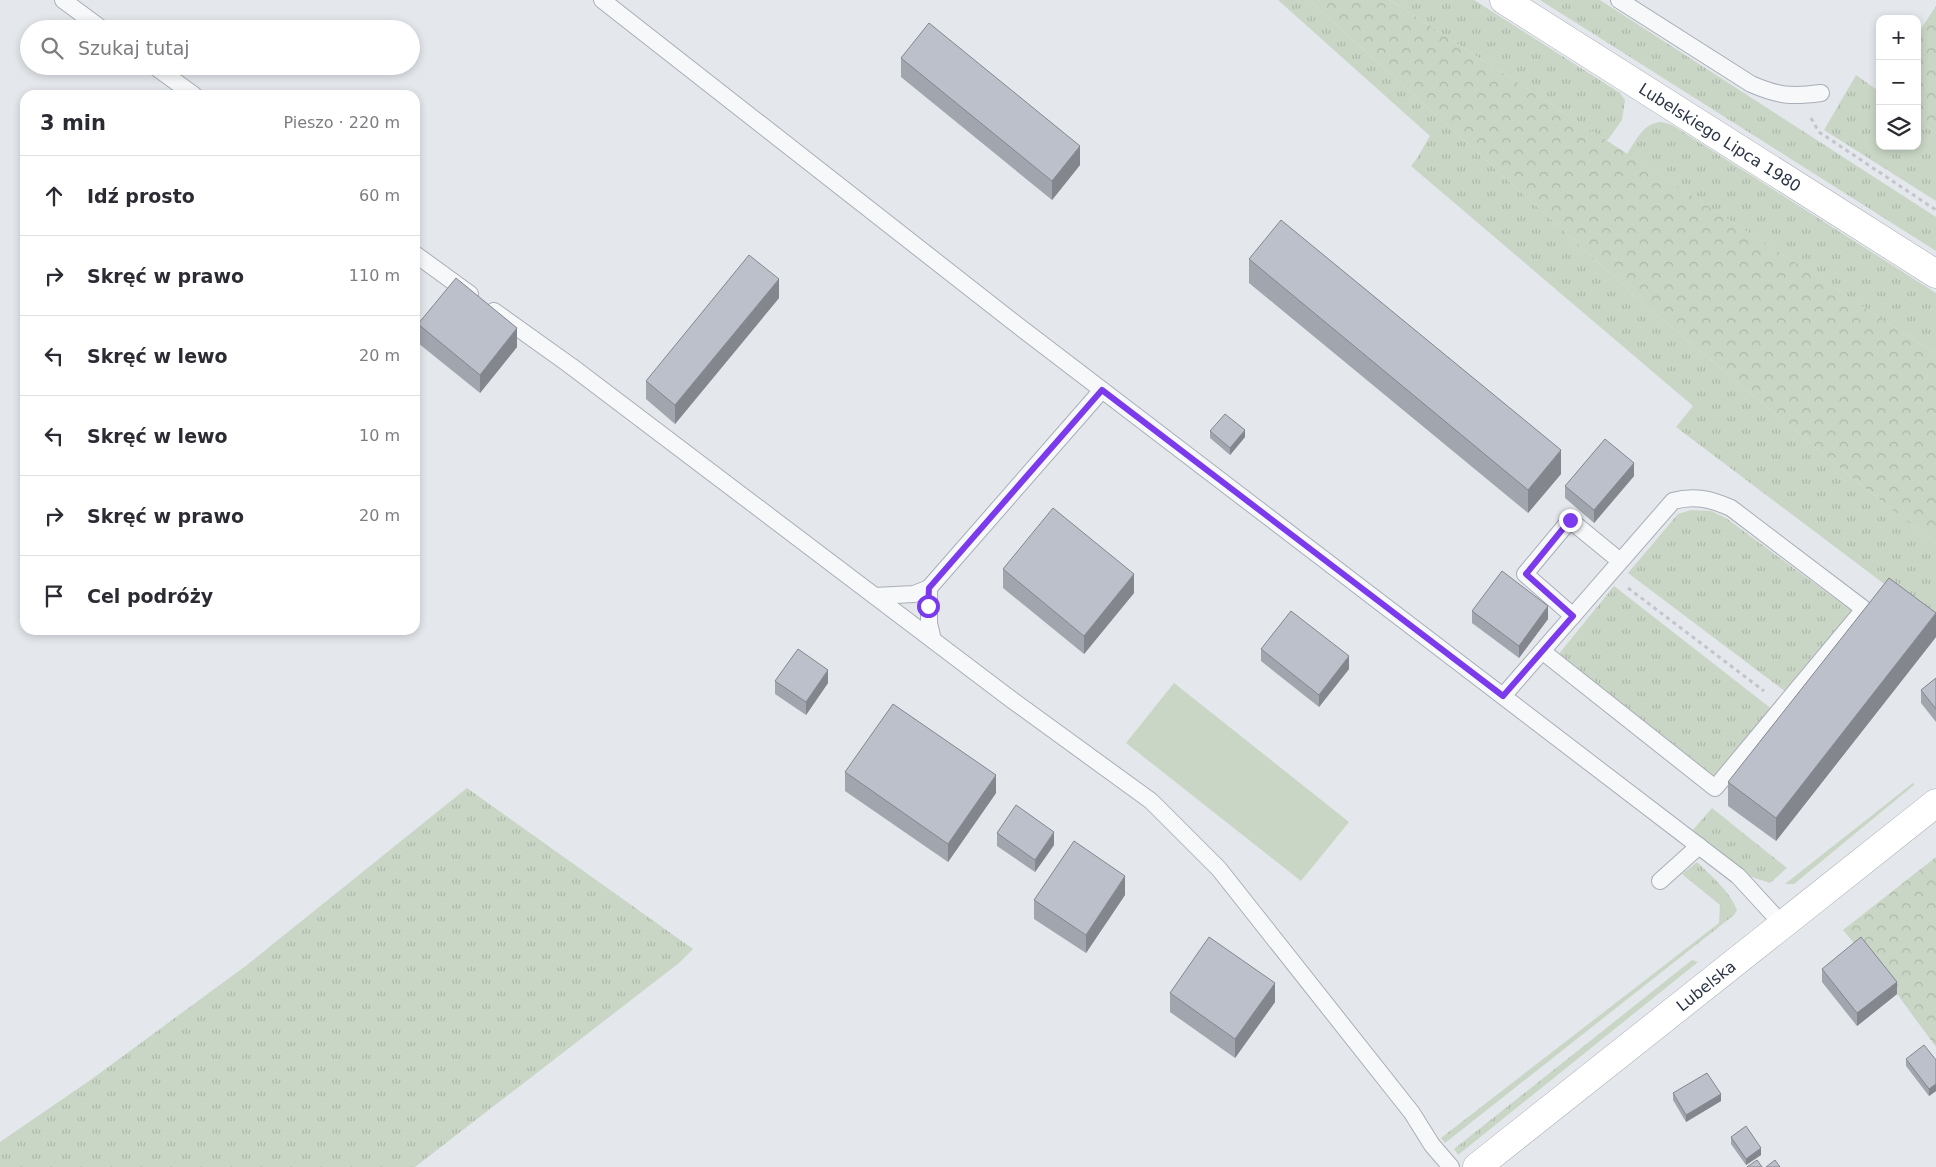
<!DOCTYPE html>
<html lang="pl">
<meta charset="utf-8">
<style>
:root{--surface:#fff;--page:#f7f7f7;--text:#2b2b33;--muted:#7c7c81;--line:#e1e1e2}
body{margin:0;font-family:"DejaVu Sans",sans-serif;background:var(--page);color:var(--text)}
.controls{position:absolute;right:15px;top:15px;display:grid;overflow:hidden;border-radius:10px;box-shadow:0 2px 8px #0003}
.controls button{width:45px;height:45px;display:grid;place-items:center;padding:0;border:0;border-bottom:1px solid var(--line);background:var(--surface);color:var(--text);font:25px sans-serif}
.stop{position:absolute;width:15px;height:15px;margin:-11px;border:4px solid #7c3aed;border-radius:50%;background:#fff}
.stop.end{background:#7c3aed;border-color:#fff;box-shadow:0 1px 5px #0008}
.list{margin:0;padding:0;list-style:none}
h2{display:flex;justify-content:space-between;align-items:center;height:65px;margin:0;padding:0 20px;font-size:21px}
h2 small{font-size:16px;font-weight:400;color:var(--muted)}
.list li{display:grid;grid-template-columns:32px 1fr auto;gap:15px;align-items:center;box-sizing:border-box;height:80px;padding:0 20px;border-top:1px solid var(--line)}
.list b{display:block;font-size:19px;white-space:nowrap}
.list em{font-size:16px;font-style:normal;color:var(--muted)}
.icon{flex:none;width:28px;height:28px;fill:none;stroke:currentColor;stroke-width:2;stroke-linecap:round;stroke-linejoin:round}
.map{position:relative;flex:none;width:1936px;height:1167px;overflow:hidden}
.search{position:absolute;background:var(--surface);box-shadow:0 2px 8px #0003;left:20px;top:20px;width:400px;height:55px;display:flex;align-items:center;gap:12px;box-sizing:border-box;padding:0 18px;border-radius:28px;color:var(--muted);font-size:19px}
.panel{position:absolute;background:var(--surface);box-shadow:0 2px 8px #0003;left:20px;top:90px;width:400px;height:545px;border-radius:15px}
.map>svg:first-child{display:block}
</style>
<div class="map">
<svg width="1936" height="1167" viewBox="0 0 1936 1167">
<defs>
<pattern id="grass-tufts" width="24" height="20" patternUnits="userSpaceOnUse" patternTransform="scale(1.25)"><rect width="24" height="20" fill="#c9d6c5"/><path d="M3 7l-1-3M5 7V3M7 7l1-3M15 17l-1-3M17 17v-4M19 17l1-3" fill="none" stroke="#adb8ab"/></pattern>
<pattern id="forest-crowns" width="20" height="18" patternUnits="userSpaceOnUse" patternTransform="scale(1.25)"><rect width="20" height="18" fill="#c9d6c5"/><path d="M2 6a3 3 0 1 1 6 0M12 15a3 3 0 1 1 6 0" fill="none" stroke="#adb8ab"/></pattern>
</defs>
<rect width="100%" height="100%" fill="#e4e7ec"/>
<g fill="url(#grass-tufts)">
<path d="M1278 0H1309L1642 302 1846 473 1936 544V623L1676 427 1693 406 1411 166C1419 157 1423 147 1430 136Z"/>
<path d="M1390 0H1474L1620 93 1625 100 1622 120 1607 141Z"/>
<path d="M1540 0H1600L1936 217V251Z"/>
<path d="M1856 75 1880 92V146H1917V119L1936 133V201L1824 130Z"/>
<path d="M1662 122 1672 125 1936 293V354L1627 154C1637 139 1643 123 1662 122Z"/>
<path d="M1691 510 1711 511 1726 518 1853 612 1786 692 1628 573 1678 514Z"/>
<path d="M1614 586 1773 710 1715 781 1558 655Z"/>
<path d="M1913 783 1914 785 1794 884H1785Z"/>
<path d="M467 788 693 949 679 963 415 1167H0V1142L89 1081 247 965Z"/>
<path d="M1712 808 1787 868 1770 883 1749 876 1692 831Z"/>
<path d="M1697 862C1712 877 1729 890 1737 910L1734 915 1445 1143 1441 1138 1719 923 1720 905 1682 874Z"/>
<path d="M1692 960 1698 962 1458 1155 1454 1149Z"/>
</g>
<g fill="url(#forest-crowns)">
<path d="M1309 0H1390L1936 354V544L1846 473 1642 302Z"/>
<path d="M1936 6V133L1917 119V35Z"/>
<path d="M1936 857V1047L1897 994 1843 930Z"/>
</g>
<path fill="#c9d6c5" d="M1174 683 1349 822 1301 881 1126 743Z"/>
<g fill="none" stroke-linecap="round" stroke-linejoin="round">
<g stroke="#a9aeb7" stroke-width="18">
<g id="service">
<path d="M63 0 102 29"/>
<path d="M602 0 1012 321 1738 876 1783 925"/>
<path d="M1619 0 1751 84C1779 96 1791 97 1821 93"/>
<path d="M154 66 194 95"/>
<path d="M415 254 470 294"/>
<path d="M494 311 571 366 1012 700 1151 801 1219 869 1412 1113 1432 1145 1451 1167"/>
<path d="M929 588V623L933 640"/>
<path d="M875 596 914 594 929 588 1102 390"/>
<path d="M1573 616 1525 574 1570 520 1620 561"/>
<path d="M1503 696C1560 631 1617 566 1673 501 1694 495 1711 499 1731 508L1864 609 1715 788 1542 651"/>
<path d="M1660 881 1699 846"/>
</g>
</g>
<g stroke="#a9aeb7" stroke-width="29">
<g id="secondary">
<path id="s1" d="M1504 0 1936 274"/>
<path id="s2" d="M1477 1167 1936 803"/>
</g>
</g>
<g stroke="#c2c5cb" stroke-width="3" stroke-dasharray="4 4" stroke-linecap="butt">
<path d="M1811 118 1819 132 1936 210"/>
<path d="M1628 588 1764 691"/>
</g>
<use href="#service" stroke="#f7f8fa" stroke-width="16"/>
<use href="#secondary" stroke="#fff" stroke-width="28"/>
</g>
<g fill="#a1a5ae">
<path d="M901 58 1080 165 1052 200 901 77Z"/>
<path d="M1249 259 1561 474 1528 513 1249 283Z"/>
<path d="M779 298 675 424 646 399V381Z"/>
<path d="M418 324 517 347 480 393 418 343Z"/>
<path d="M1210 431 1245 437 1230 455 1210 438Z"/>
<path d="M1634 476 1594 523 1565 498V486Z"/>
<path d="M1003 569 1134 593 1084 654 1003 588Z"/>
<path d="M1472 611 1548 619 1519 658 1472 623Z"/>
<path d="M1936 637 1776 841 1728 806V782Z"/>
<path d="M1261 649 1349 669 1319 707 1261 661Z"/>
<path d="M1936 678V722L1921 703V690Z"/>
<path d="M775 681 828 683 806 715 775 694Z"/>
<path d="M845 772 996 793 948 862 845 791Z"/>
<path d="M997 833 1054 845 1035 872 997 846Z"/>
<path d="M1125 895 1086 953 1034 919V900Z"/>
<path d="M1822 969 1897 994 1857 1026 1822 982Z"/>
<path d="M1170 993 1275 1002 1235 1058 1170 1012Z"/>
<path d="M1906 1059 1936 1060V1091L1929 1096 1906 1066Z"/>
<path d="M1673 1093 1721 1101 1686 1122 1673 1100Z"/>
<path d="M1731 1137 1761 1155 1746 1165 1731 1144Z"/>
</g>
<g fill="#83868d">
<path d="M1080 146V165L1052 200V181Z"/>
<path d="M779 279V298L675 424V405Z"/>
<path d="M517 328V347L480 393V375Z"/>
<path d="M1245 430V437L1230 455V448Z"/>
<path d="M1561 450V474L1528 513V490Z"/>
<path d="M1634 463V476L1594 523V510Z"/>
<path d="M1134 574V593L1084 654V636Z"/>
<path d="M1548 606V619L1519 658V646Z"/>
<path d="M1936 613V637L1776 841V818Z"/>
<path d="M1349 656V669L1319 707V695Z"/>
<path d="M828 670V683L806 715V702Z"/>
<path d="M996 775V793L948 862V844Z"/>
<path d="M1054 832V845L1035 872V860Z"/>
<path d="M1125 876V895L1086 953V935Z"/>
<path d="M1897 982V994L1857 1026V1013Z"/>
<path d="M1275 983V1002L1235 1058V1039Z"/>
<path d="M1936 1084V1091L1929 1096V1089Z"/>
<path d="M1721 1094V1101L1686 1122V1115Z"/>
<path d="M1761 1148V1155L1746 1165V1159Z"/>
</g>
<g fill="#bbc0ca" stroke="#83868d">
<path d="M929 23 1080 146 1052 181 901 58Z"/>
<path d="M1281 220 1561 450 1528 490 1249 259Z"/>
<path d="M749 255 779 279 675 405 646 381Z"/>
<path d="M456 278 517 328 480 375 418 324Z"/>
<path d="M1225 414 1245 430 1230 448 1210 431Z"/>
<path d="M1605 439 1634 463 1594 510 1565 486Z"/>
<path d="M1053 508 1134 574 1084 636 1003 569Z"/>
<path d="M1502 571 1548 606 1519 646 1472 611Z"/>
<path d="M1889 578 1936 613 1776 818 1728 782Z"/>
<path d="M1291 611 1349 656 1319 695 1261 649Z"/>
<path d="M798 649 828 670 806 702 775 681Z"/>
<path d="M1936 678V709L1921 690Z"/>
<path d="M893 704 996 775 948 844 845 772Z"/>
<path d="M1016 805 1054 832 1035 860 997 833Z"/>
<path d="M1074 841 1125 876 1086 935 1034 900Z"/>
<path d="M1209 937 1275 983 1235 1039 1170 993Z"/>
<path d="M1861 937 1897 982 1857 1013 1822 969Z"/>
<path d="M1924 1045 1936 1060V1084L1929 1089 1906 1059Z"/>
<path d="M1707 1073 1721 1094 1686 1115 1673 1093Z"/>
<path d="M1746 1126 1761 1148 1746 1159 1731 1137Z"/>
<path d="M1757 1160 1762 1167H1747Z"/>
<path d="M1775 1160 1780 1167H1766Z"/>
</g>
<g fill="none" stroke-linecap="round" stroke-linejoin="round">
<path stroke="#7c3aed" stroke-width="6" d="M928 606 929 588 1102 390 1503 696 1573 616 1526 574 1570 520"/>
</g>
<g text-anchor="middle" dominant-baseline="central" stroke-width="4" stroke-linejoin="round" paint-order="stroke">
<g font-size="16" fill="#2b3445" stroke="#f4f6f9">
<text stroke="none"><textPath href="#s1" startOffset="256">Lubelskiego Lipca 1980</textPath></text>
<text stroke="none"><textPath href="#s2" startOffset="292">Lubelska</textPath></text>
</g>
</g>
</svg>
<div class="controls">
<button>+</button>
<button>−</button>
<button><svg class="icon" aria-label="layers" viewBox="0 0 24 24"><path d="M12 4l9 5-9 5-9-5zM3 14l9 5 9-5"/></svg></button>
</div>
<div class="stop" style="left:928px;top:606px"></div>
<div class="stop end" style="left:1570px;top:520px"></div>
<div class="search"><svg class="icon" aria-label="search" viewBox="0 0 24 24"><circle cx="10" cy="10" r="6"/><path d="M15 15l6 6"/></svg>Szukaj tutaj</div>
<section class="panel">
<h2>3 min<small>Pieszo · 220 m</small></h2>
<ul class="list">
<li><svg class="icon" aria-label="ahead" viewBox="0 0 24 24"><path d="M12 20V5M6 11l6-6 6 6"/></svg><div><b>Idź prosto</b></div><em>60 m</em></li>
<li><svg class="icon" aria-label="right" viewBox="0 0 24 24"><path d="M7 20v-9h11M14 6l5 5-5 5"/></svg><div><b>Skręć w prawo</b></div><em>110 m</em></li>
<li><svg class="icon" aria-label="left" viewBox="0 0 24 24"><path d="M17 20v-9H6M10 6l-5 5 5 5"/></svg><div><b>Skręć w lewo</b></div><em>20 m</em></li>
<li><svg class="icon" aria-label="left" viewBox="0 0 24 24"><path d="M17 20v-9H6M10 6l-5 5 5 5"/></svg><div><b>Skręć w lewo</b></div><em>10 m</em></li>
<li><svg class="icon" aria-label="right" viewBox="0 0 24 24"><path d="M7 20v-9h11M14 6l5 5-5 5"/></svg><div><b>Skręć w prawo</b></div><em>20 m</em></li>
<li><svg class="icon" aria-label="arrive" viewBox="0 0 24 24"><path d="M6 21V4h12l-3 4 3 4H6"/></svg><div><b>Cel podróży</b></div></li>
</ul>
</section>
</div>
